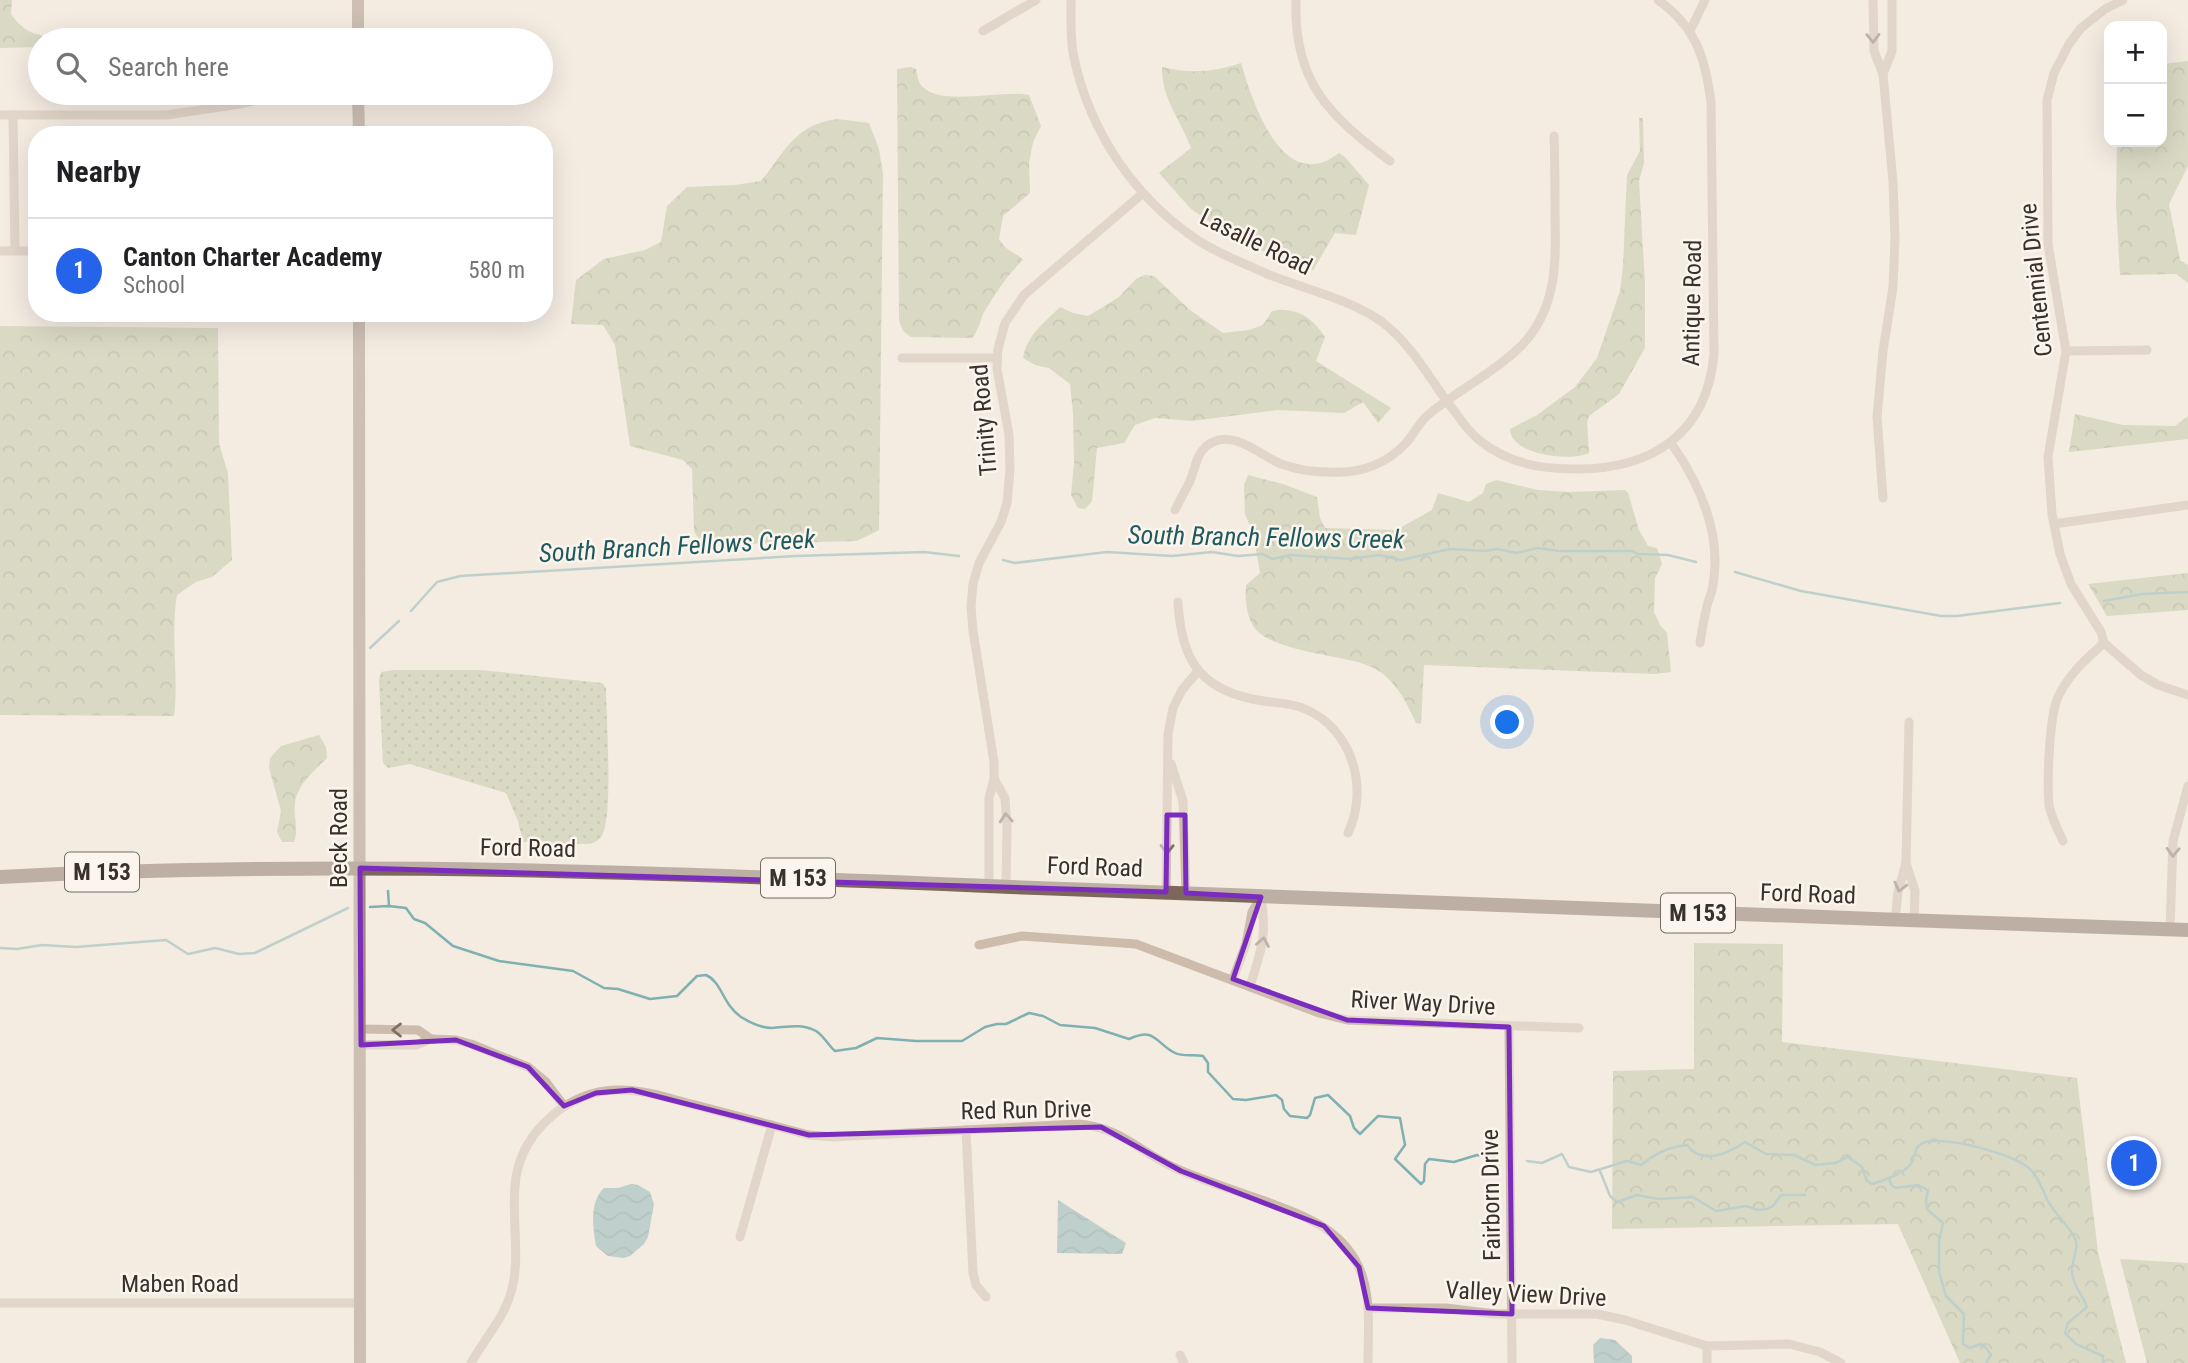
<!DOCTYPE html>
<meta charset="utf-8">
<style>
:root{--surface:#fff;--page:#f2f2f2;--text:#202124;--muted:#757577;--line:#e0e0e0;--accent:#2563eb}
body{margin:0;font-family:"Roboto Condensed",sans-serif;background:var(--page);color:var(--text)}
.controls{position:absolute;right:21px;top:21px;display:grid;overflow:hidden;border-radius:14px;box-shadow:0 7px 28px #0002}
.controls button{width:63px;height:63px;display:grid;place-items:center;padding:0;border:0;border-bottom:2px solid var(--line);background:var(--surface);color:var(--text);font:35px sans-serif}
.you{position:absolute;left:1508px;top:723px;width:24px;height:24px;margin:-18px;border:5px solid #fff;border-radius:50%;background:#1a73e8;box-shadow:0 0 0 10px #1a73e833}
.badge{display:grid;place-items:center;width:46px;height:46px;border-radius:50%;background:var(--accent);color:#fff;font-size:23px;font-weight:700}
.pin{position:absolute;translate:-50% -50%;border:4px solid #fff;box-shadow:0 2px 7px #0006}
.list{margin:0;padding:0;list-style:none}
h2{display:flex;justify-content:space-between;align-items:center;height:91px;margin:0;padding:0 28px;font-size:30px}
h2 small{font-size:23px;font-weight:400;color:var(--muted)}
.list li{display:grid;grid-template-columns:46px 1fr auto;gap:21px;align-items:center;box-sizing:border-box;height:105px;padding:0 28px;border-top:2px solid var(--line)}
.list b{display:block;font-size:26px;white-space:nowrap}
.list p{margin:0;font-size:23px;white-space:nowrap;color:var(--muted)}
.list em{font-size:23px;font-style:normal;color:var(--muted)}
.icon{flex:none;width:38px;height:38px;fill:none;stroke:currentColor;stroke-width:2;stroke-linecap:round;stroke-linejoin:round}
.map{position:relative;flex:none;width:2188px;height:1363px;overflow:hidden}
.search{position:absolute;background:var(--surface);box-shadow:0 7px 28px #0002;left:28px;top:28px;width:525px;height:77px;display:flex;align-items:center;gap:18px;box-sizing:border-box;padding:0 24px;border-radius:38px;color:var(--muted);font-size:26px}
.panel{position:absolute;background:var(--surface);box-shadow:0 7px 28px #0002;left:28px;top:126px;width:525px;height:196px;border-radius:28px}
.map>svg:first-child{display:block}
</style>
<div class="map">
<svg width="2188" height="1363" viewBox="0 0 2188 1363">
<defs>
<pattern id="grass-dots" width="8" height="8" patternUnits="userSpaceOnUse" patternTransform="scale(1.75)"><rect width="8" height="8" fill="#b8c4a0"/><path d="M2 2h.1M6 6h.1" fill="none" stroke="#97a083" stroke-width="1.8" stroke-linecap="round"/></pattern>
<pattern id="forest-crowns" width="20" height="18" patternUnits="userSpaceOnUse" patternTransform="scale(1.75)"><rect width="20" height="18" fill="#b8c4a0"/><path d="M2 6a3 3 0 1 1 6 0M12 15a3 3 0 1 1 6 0" fill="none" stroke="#97a083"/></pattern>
<pattern id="water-waves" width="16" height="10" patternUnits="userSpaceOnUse" patternTransform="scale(1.75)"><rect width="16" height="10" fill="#7fb0b2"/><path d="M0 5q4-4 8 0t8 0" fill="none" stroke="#699091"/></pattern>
</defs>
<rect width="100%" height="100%" fill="#f4ebe1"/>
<path fill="url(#grass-dots)" d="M393 670H481L602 683 606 688C606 715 614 820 601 837 597 842 593 843 587 844L523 842 518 821 506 793 410 764 388 768 383 763 379 680 381 672Z"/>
<g fill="url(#forest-crowns)">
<path d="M0 0H12L11 14C19 25 27 33 41 35L44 40H40V47L0 48Z"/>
<path d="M2188 61V166L2169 204 2180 260 2188 265V283L2176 274 2120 275 2116 204 2117 142H2162V64Z"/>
<path d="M1241 63C1250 93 1273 168 1314 164 1323 164 1332 158 1339 153L1345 157 1369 185 1356 235 1335 233 1313 270 1297 266 1238 240 1191 209 1159 173 1191 148C1181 120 1161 98 1162 67 1190 74 1214 72 1241 63Z"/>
<path d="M911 67 916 69C917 73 918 81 921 85 939 108 1003 89 1029 95L1041 126 1033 142 1029 163 1030 193 1003 216 999 239C1009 254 1013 250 1023 260 1008 274 995 294 984 312 980 320 979 330 972 338L911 337 903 331 899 321 897 69Z"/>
<path d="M1639 118H1643L1644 163 1639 181 1645 283V348L1619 394 1589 416 1587 422 1589 453C1571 462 1510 455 1510 429L1537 415 1575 387 1597 358 1620 291 1623 266 1627 175 1640 151Z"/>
<path d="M837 119 869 123 879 149 883 174 879 530 857 541 702 545 694 531 692 469 683 460 630 446 615 345 603 325 571 324 576 280 604 259 645 250 661 242 667 206 687 187 735 185 761 181C785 152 794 125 837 119Z"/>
<path d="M1145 275 1154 276 1190 310 1223 333 1249 330 1263 325 1272 311C1295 306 1313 318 1325 337L1316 361 1391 408 1378 423 1363 402 1344 413 1277 410 1191 421 1155 418 1135 425 1124 443 1097 448 1092 501 1085 509 1078 508 1071 495 1074 463 1073 413 1070 384 1049 368 1035 365 1023 358C1027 335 1044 323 1060 307L1073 313 1088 316 1119 297 1136 279Z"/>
<path d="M0 326 218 328 219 443 228 474 232 560 212 577 196 582 177 595C170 636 179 675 174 716L0 715Z"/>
<path d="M2075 414 2123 425 2175 426 2188 416V439L2069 452Z"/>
<path d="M1248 475 1283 484 1317 497 1320 518 1325 528 1396 530 1432 510 1438 493 1469 502 1483 493 1486 484 1496 480 1538 490 1569 492 1625 490 1628 493 1639 530 1648 546 1657 548 1662 564 1655 578 1654 612 1660 625 1667 633 1671 672 1655 674 1424 665 1421 724 1416 723C1406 701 1394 676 1369 666 1341 654 1263 652 1251 622 1246 611 1245 597 1246 585L1260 573 1253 533 1245 514 1244 485Z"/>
<path d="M2188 573V610L2107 616 2088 584Z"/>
<path d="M319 735 326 747 327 758C315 770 297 785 295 803 293 817 299 828 294 842H282L277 832 281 811 269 768 270 758 281 746Z"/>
<path d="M1694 943 1783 944 1782 1042 2077 1078 2098 1252 2126 1363H1960L1898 1224 1612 1229 1613 1071 1694 1069Z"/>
<path d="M2120 1259 2188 1263V1363H2147Z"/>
</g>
<g fill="url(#water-waves)">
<path d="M631 1184 638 1185 650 1192 654 1204 648 1237 644 1244 630 1256 624 1258 608 1256 596 1246C593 1227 589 1202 604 1188H618Z"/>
<path d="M1058 1200 1126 1243 1122 1254 1057 1253Z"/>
<path d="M1600 1338 1615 1340 1632 1356V1363H1594L1593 1345Z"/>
</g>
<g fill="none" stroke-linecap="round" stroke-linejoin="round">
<g stroke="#7fb0b2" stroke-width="2.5">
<path d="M1003 560 1015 563 1107 552 1172 556 1212 552 1238 556 1263 554 1272 559 1291 555 1351 559 1379 555 1401 560 1450 549 1485 551 1497 549 1517 553 1537 548 1559 551H1632L1638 554 1668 555 1696 562"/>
<path d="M1735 572 1801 591 1941 616H1957L2060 603"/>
<path d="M2104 601 2142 594 2188 592"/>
<path d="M411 611 437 582 460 576 796 556 924 552 959 556"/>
<path d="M370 648 399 621"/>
<path d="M388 891 389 906"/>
<path d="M370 907 389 906 406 908 414 919 425 923 453 946 499 961 573 971 604 988 618 989 650 999 677 996 697 976 706 975C722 982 723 1005 741 1017 749 1022 762 1028 772 1028 788 1027 801 1023 816 1031 824 1036 828 1045 835 1051L856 1048 877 1038 916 1041H962L985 1027 997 1024H1006L1029 1013 1043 1016 1060 1025 1095 1028 1129 1039C1156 1027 1154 1042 1175 1053 1183 1057 1194 1054 1203 1056L1208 1063V1072L1233 1099 1246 1100 1276 1095 1282 1100 1284 1109 1290 1116 1307 1118 1310 1115 1315 1098 1328 1095 1350 1116 1354 1128 1360 1134 1378 1116 1400 1118 1405 1145 1395 1159 1421 1184 1424 1181 1425 1164 1429 1159 1454 1162 1477 1155 1495 1157"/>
<path d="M0 948 17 949 42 945 76 947 166 940 188 954 215 948 239 954 255 953 348 908"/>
<path d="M1527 1161 1542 1163 1562 1154 1569 1167 1591 1172 1627 1161 1641 1165C1656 1153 1668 1147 1687 1145 1702 1166 1729 1153 1745 1142L1766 1154 1794 1155 1815 1165 1835 1163 1848 1157 1862 1167 1867 1181 1872 1184C1883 1181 1902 1174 1910 1165 1916 1157 1913 1147 1923 1143 1943 1135 2015 1154 2030 1169 2041 1180 2043 1194 2051 1206 2058 1217 2072 1229 2076 1241 2078 1250 2073 1259 2072 1268 2071 1283 2082 1294 2087 1307L2068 1323 2065 1333 2076 1344 2103 1356V1363"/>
<path d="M1600 1171 1610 1196 1617 1202 1637 1195 1658 1199 1693 1197 1716 1211 1746 1206 1758 1210 1767 1209 1773 1206 1781 1195H1805"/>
<path d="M1889 1178 1891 1185 1896 1188 1918 1185 1928 1190 1926 1201 1927 1209 1943 1223 1939 1242V1272L1946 1296 1964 1314 1963 1344 1970 1348 1981 1344 1986 1348 1991 1355 1986 1363"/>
</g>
<g stroke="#cdbbac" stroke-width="9">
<path d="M1071 0C1071 19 1070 40 1074 58 1090 132 1135 199 1199 241 1219 254 1243 263 1265 273 1303 289 1348 298 1382 322 1413 345 1431 382 1455 412 1462 422 1469 432 1479 440 1509 464 1540 469 1577 469 1652 469 1707 434 1714 354L1711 102C1705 57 1696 27 1658 0"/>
<path d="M1296 0C1293 81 1329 116 1390 161"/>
<path d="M1873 0 1874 51 1883 74 1893 182 1895 239 1893 287 1883 351 1877 417 1883 498"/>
<path d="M2123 0 2105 9 2081 28 2069 44 2054 73 2047 100 2048 244 2066 351 2048 457 2052 514 2060 554 2071 584 2101 632 2104 643 2141 675 2158 685 2188 695"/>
<path d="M983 31 1036 0"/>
<path d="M1690 31 1705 0"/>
<path d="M1883 74 1892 51V0"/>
<path d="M0 115H166L240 104 287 93"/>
<path d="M13 115 15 251"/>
<path d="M0 251H37"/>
<path d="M2066 351 2147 350"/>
<path d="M902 358H997"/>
<path d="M1671 443C1700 484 1722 532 1713 585 1712 594 1707 602 1706 611 1703 622 1702 632 1700 643"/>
<path d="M1175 510C1180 500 1185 491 1190 481 1196 467 1196 450 1213 442 1236 431 1261 456 1281 464 1295 469 1314 472 1328 472 1358 474 1385 465 1405 444 1414 435 1419 422 1428 415 1458 390 1495 372 1522 345 1557 308 1556 263 1555 216 1555 189 1555 162 1554 136"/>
<path d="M2054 524 2188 505"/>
<path d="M1178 602C1181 655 1196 687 1252 699 1269 703 1289 702 1305 709 1353 729 1369 789 1348 833"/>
<path d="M1171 764 1183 801 1186 893"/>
<path d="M994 779V762L973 631 971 606 973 584 979 563 1001 522 1007 503 1010 470 1009 435 997 369 998 349 1005 323 1024 295 1142 194"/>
<path d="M2063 841C2058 830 2051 817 2049 805 2047 782 2049 717 2058 697 2069 674 2086 659 2104 643"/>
<path d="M1906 863 1909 722"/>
<path d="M989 886V798L994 779 1005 798 1007 827 1006 887"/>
<path d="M1166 892 1168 734 1173 708 1182 690 1198 671"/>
<path d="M1895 921 1898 892 1906 863 1915 891 1914 922"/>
<path d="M2170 929 2173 841 2188 786"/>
<path d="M979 945 1022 936 1136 944 1319 1013 1347 1020 1579 1028"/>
<path d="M1233 979 1246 944 1252 912 1261 897"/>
<path d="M1250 986C1262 948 1267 937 1261 897"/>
<path d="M1509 1027 1512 1363"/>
<path d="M361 1029 418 1030 431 1039"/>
<path d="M361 1045H416L431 1039 456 1040 471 1044 528 1067 546 1082 564 1106"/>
<path d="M966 1130 973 1273 976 1285 986 1297"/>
<path d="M740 1237 772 1125"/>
<path d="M0 1303H360"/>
<path d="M1368 1308H1446L1495 1314H1597L1625 1320 1707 1346 1789 1344 1820 1352 1841 1363"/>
<path d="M1180 1355 1184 1363"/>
<path d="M471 1363C485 1338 505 1317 512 1289 521 1253 510 1214 516 1177 524 1130 569 1091 617 1090 644 1089 670 1099 695 1105 733 1115 771 1125 809 1135L833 1137 1077 1124C1124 1127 1141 1155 1182 1171 1208 1182 1236 1191 1262 1200 1305 1216 1348 1230 1363 1278 1371 1305 1368 1335 1368 1363"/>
<path d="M1707 1363V1346"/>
</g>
<g stroke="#a18a7d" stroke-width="12">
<path d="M358 0V40"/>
<path d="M358 93 359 135"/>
<path d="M359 313 360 1363"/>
</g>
<path stroke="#7d675c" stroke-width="14" d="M0 877C337 859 674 873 1012 887 1404 903 1796 916 2188 930"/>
</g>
<defs><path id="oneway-chevron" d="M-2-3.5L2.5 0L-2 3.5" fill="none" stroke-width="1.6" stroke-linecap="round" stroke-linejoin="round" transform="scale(1.75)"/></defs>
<g stroke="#7d6f65">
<use href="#oneway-chevron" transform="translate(1873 38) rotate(89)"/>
<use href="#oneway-chevron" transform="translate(1006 818) rotate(-94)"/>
<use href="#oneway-chevron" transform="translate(1167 849) rotate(91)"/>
<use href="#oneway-chevron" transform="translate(2173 852) rotate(92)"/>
<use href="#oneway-chevron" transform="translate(1900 887) rotate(104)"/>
<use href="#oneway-chevron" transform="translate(1263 942) rotate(-80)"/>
<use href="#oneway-chevron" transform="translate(397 1030) rotate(-180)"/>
</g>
<path d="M0 0H2188V1363H0ZM1167 815H1185L1186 893 1261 897 1233 979 1347 1020 1509 1027 1512 1314 1368 1308 1359 1267 1324 1226 1181 1171 1101 1127 809 1135 632 1090 596 1093 564 1106 528 1067 456 1040 361 1045 360 868 1166 892Z" fill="#f4ebe1" fill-opacity=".55" fill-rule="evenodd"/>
<path fill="none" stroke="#7b2cbf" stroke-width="5" stroke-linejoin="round" d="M1167 815H1185L1186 893 1261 897 1233 979 1347 1020 1509 1027 1512 1314 1368 1308 1359 1267 1324 1226 1181 1171 1101 1127 809 1135 632 1090 596 1093 564 1106 528 1067 456 1040 361 1045 360 868 1166 892Z"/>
<g text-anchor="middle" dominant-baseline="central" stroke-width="5" stroke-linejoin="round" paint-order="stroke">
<g fill="#fbf5ee" stroke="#756b66" stroke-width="2">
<rect x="65" y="852.5" width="74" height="39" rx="5"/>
<rect x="761" y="858.5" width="74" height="39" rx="5"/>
<rect x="1661" y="893.5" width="74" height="39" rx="5"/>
</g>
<g font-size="23" font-weight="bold" fill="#3b302b">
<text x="102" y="872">M 153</text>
<text x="798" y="878">M 153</text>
<text x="1698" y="913">M 153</text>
</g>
<g font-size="24" fill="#3b302b" stroke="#fbf5ee">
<text transform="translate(1256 242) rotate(26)">Lasalle Road</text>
<text transform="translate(2036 280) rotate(-96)">Centennial Drive</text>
<text transform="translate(1692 303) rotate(-89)">Antique Road</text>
<text transform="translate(984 420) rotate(-95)">Trinity Road</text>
<text transform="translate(339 838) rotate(-90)">Beck Road</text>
<text transform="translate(528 848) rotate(1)">Ford Road</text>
<text transform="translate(1095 867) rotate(2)">Ford Road</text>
<text transform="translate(1808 894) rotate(2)">Ford Road</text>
<text transform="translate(1423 1003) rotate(3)">River Way Drive</text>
<text transform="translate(1026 1110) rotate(-1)">Red Run Drive</text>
<text transform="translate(1491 1195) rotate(-91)">Fairborn Drive</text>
<text x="180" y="1284">Maben Road</text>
<text transform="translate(1526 1294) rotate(3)">Valley View Drive</text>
</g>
<g font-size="26" font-style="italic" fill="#1f5a5e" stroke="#fbf5ee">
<text transform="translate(1266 537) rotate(1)">South Branch Fellows Creek</text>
<text transform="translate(677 546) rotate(-3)">South Branch Fellows Creek</text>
</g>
</g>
</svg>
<div class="controls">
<button>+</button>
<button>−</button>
</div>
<div class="you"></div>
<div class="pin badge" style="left:2134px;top:1163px">1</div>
<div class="search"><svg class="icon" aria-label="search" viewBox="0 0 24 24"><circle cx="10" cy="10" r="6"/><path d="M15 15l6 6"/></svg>Search here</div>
<section class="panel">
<h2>Nearby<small></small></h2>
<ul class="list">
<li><span class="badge">1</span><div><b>Canton Charter Academy</b><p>School</p></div><em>580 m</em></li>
</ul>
</section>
</div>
